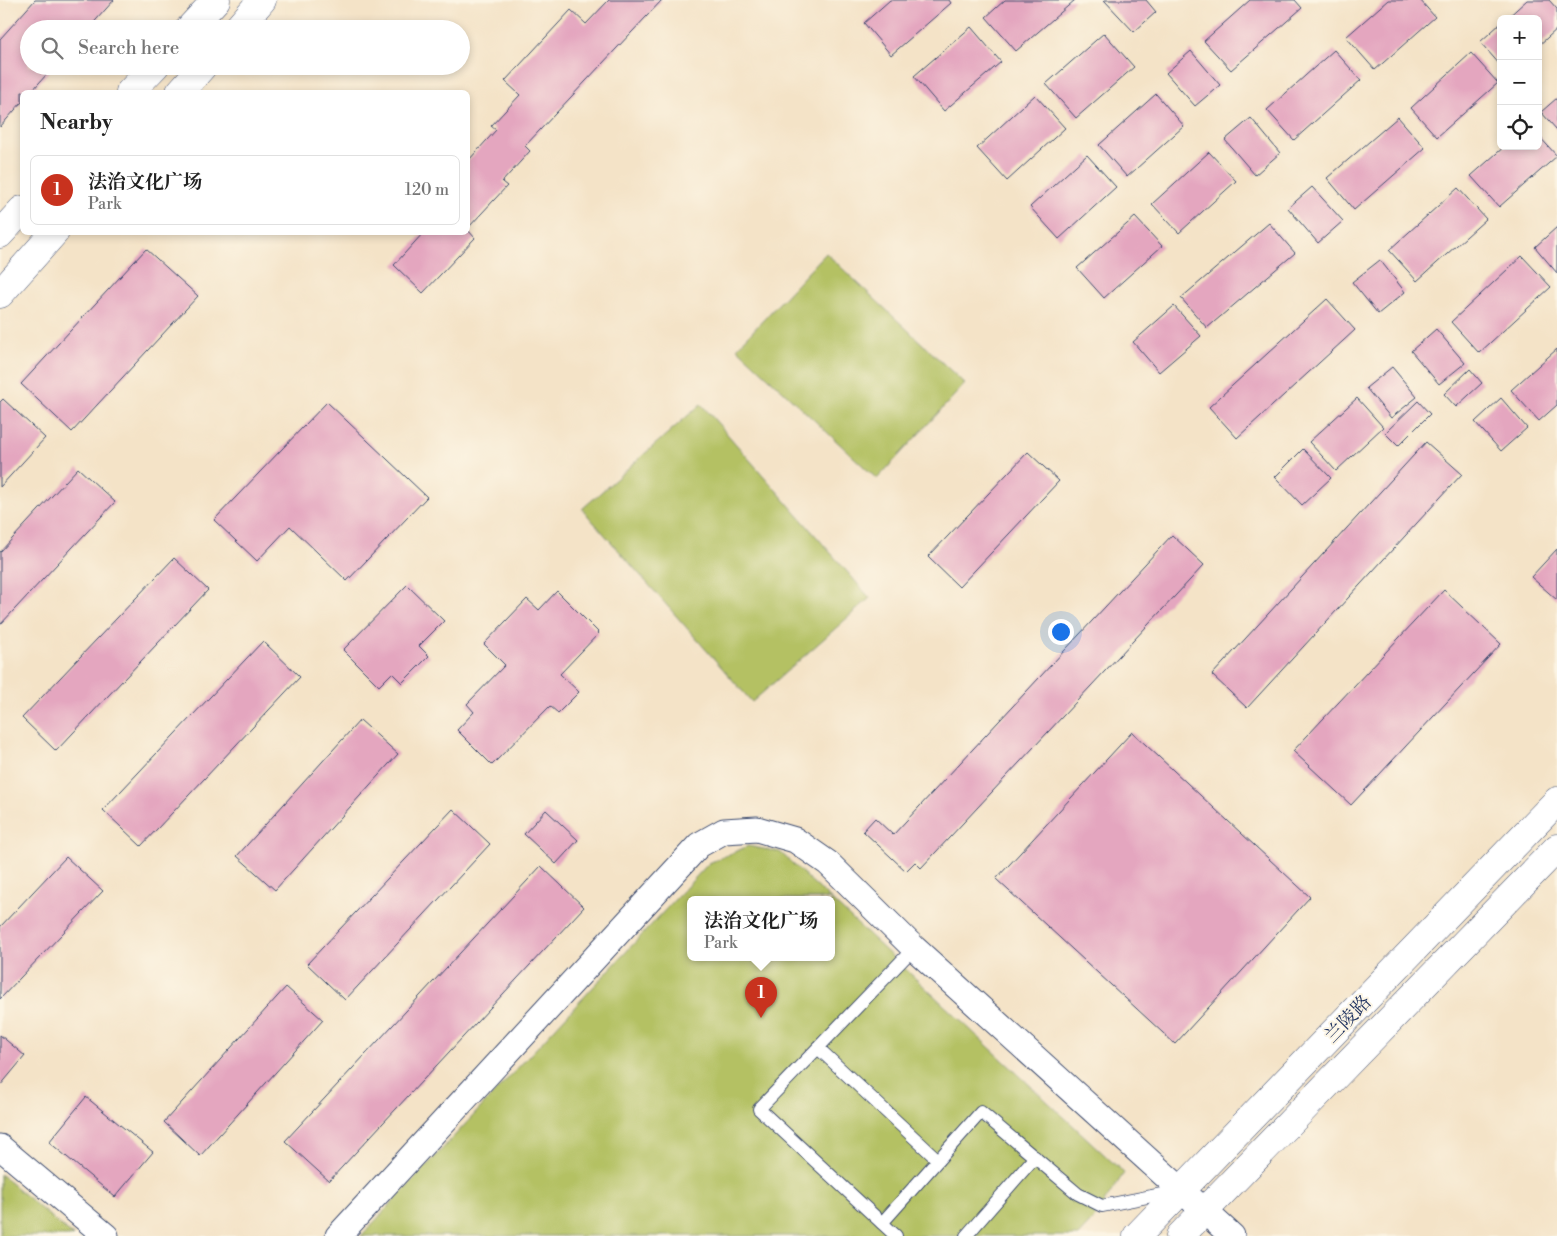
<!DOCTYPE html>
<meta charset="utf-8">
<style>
:root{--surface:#fff;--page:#f2f2f2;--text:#222;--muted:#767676;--line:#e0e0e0;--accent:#c8321e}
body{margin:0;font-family:"Libre Bodoni","Noto Serif SC",serif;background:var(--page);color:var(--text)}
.controls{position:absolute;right:15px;top:15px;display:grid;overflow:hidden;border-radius:8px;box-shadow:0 2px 8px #0003}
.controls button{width:45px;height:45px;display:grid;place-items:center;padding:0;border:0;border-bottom:1px solid var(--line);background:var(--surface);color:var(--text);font:25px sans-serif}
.you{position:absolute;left:1060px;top:631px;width:18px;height:18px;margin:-12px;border:4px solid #fff;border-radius:50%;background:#1a73e8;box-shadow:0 0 0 8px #1a73e833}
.badge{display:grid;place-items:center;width:32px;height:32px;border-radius:50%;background:var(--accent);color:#fff;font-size:16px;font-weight:700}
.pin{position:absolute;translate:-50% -41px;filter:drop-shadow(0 1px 2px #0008)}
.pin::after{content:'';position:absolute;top:26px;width:18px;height:15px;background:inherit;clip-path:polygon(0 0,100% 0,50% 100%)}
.popup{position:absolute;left:687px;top:896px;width:148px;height:65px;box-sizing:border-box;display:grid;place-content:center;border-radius:8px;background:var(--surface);filter:drop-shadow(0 1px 4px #0005);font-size:16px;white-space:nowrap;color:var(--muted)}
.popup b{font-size:19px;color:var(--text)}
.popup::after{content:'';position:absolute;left:50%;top:100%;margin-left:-10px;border:10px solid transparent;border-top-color:var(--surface)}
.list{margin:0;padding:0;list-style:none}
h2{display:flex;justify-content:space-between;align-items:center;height:65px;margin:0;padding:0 20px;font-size:21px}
h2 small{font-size:16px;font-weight:400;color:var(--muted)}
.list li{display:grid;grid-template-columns:32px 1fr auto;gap:15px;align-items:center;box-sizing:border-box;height:70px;margin:0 10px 10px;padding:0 10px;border:1px solid var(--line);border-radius:8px}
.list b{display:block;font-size:19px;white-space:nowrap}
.list p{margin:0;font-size:16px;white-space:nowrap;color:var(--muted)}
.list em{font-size:16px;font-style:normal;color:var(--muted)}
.icon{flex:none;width:28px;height:28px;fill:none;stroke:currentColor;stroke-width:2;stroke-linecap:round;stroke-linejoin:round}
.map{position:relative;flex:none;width:1557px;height:1236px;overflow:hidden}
.search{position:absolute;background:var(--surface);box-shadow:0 2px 8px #0003;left:20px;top:20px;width:450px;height:55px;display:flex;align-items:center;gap:12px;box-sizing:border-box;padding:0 18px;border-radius:28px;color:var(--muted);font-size:19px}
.panel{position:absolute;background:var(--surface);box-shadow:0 2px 8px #0003;left:20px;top:90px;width:450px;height:145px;border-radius:8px}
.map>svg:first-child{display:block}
</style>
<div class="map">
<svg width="1557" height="1236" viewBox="0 0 1557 1236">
<rect width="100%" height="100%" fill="#fcf5e5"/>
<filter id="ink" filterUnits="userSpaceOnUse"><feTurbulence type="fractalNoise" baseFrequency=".02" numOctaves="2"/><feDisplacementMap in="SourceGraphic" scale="10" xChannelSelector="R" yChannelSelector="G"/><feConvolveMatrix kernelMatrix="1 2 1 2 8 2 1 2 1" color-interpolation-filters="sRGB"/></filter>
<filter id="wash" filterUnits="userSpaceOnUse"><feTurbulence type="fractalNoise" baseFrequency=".0096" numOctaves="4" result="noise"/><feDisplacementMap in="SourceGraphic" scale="20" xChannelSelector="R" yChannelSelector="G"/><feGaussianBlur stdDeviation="1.12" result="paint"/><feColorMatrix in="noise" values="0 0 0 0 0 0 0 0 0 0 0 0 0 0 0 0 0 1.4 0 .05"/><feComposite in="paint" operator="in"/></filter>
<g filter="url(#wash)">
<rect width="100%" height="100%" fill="#f4e3c7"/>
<g fill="#b4c163" stroke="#687860" fill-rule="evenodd">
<path d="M826 253 965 384 877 479 737 348Z"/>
<path d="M701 404 870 598 752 702 582 509Z"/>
<path d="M748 846 780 852 1124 1173 1092 1221 1078 1236H361L709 863ZM691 899H831V957H691Z"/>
<path d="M0 1174 73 1236H0Z"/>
</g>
<g id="blocks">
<g fill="#e4a6bf">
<path d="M35 0H114L88 29H29V66H54L31 92H22V102L0 127V39Z"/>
<path d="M609 0H662L525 146 530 151 502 182 507 186 468 228V161L496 130 491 126 520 95 505 81 571 10 586 24Z"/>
<path d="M890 0H949L951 3 891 55 864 23Z"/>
<path d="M1005 0H1075L1016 51 986 17Z"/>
<path d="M1104 0H1146L1156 12 1134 32Z"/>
<path d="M1250 0H1295L1302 8 1231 70 1204 41Z"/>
<path d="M1388 0H1420L1435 17 1375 70 1346 37Z"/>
<path d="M1527 0H1549L1557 9V29L1538 46V19H1506Z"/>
<path d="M1501 23V66L1480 42Z"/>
<path d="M971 27 1001 62 944 111 914 76Z"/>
<path d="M1104 33 1134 67 1076 118 1046 84Z"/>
<path d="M1334 50 1361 80 1294 140 1267 110Z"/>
<path d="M1191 51 1220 85 1195 106 1166 73Z"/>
<path d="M1471 53 1498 83 1437 137 1411 108Z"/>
<path d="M1156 94 1184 126 1127 177 1099 145Z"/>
<path d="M1035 95 1065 128 1007 181 977 148Z"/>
<path d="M1557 98V130L1541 112Z"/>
<path d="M1398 117 1425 148 1354 210 1327 178Z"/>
<path d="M1251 118 1280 153 1255 175 1225 140Z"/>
<path d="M1538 135 1557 156 1499 207 1471 176 1505 146H1538Z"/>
<path d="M1209 152 1236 181 1179 233 1152 204Z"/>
<path d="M1087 155 1116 187 1059 239 1030 207Z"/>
<path d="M1312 187 1343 221 1318 243 1288 208Z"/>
<path d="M1458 188 1486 219 1417 281 1389 250Z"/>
<path d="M1135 217 1162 246 1104 298 1077 268Z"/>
<path d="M1269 223 1295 253 1207 328 1181 298Z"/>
<path d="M1557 227V273L1535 247Z"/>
<path d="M468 230 475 238 423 293 394 265 424 232H468Z"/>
<path d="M146 249 198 296 72 432 21 384Z"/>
<path d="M1522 256 1551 287 1479 353 1451 322Z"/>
<path d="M1380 260 1405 292 1378 314 1352 282Z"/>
<path d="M1327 299 1355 330 1237 438 1209 407Z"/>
<path d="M1174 306 1201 336 1159 372 1133 342Z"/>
<path d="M1436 329 1465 363 1439 384 1411 351Z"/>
<path d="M1557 349V405L1539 421 1511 390Z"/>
<path d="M1392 367 1417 397 1391 418 1366 388Z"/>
<path d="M1470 369 1482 383 1456 407 1444 394Z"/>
<path d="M1357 398 1383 427 1336 471 1309 442Z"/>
<path d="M1501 398 1527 428 1501 451 1475 422Z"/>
<path d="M3 399 45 438 0 487V402Z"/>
<path d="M1418 401 1430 414 1398 446 1385 433Z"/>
<path d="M327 402 427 497 347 581 290 526 257 561 214 520Z"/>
<path d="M1426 442 1462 474 1247 708 1212 675Z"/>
<path d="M1303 449 1331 478 1302 505 1275 477Z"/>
<path d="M1028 452 1059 481 959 587 928 557Z"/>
<path d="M78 468 115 502 0 625V552Z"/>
<path d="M1172 535 1204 565 921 868 915 862 906 871 863 831 875 818 893 835Z"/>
<path d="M1557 549V600L1531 577Z"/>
<path d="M174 558 208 590 56 751 22 718Z"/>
<path d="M407 585 444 621 419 646 429 656 402 683 392 673 379 686 343 650Z"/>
<path d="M1444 590 1501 644 1351 805 1293 751Z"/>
<path d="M557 591 599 633 560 674 579 692 558 713 550 706 492 765 457 730 474 712 467 704 505 665 484 644 527 599 539 610Z"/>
<path d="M263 641 300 677 141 846 103 810Z"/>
<path d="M360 720 398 754 275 890 237 856Z"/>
<path d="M1132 732 1310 897 1175 1044 996 879Z"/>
<path d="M453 809 490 844 345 1000 307 964Z"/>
<path d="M546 810 578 840 556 864 524 834Z"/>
<path d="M66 857 103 891 0 999V927Z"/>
<path d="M541 866 584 907 329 1181 285 1141Z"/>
<path d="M286 987 323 1020 200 1156 164 1122Z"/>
<path d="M0 1035 25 1056 0 1086Z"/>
<path d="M86 1097 153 1152 115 1197 49 1142Z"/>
</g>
</g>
</g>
<g filter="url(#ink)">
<use href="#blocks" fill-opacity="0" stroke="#3c4a6e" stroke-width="1"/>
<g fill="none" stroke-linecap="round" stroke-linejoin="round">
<g stroke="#3c4a6e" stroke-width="14">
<g id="service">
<path d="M818 1048 938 1160"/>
<path d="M882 1223 981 1112 1078 1194 1102 1206 1172 1192"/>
<path d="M896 1236 759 1109 914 948"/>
<path d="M966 1236 1035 1157"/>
</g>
</g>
<g stroke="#3c4a6e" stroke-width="27">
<g id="minor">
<path d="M0 1147 106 1236"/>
<path d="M338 1236 699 845 724 831 757 829 795 840 828 863 914 948 1232 1236"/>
</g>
</g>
<g stroke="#3c4a6e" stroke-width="29">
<g id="tertiary">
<path d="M189 29 216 0"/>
<path d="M237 29 262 0"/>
<path d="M130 92 155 66"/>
<path d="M180 92 203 66"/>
<path d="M0 234 22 210"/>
<path d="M0 294 55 232"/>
<path d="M1137 1236 1557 801"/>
<path d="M1180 1236 1557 848"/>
</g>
</g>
<use href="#service" stroke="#fff" stroke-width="12"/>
<use href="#minor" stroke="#fff" stroke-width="25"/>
<use href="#tertiary" stroke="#fff" stroke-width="28"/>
</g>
</g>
<g text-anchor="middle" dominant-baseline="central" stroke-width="4" stroke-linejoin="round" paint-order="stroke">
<g font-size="19" fill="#1b2f5e" stroke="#fcf5e5">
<text transform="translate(1348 1019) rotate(-46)">兰陵路</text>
</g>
</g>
</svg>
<div class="controls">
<button>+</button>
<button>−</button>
<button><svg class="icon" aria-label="locate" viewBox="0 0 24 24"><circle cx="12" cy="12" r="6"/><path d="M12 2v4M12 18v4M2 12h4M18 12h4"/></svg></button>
</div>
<div class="you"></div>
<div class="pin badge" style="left:761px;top:1018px">1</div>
<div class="popup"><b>法治文化广场</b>Park</div>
<div class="search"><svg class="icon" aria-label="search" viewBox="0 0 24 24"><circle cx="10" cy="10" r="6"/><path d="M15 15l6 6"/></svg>Search here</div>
<section class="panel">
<h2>Nearby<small></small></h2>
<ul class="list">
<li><span class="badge">1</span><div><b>法治文化广场</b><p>Park</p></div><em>120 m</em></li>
</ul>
</section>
</div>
